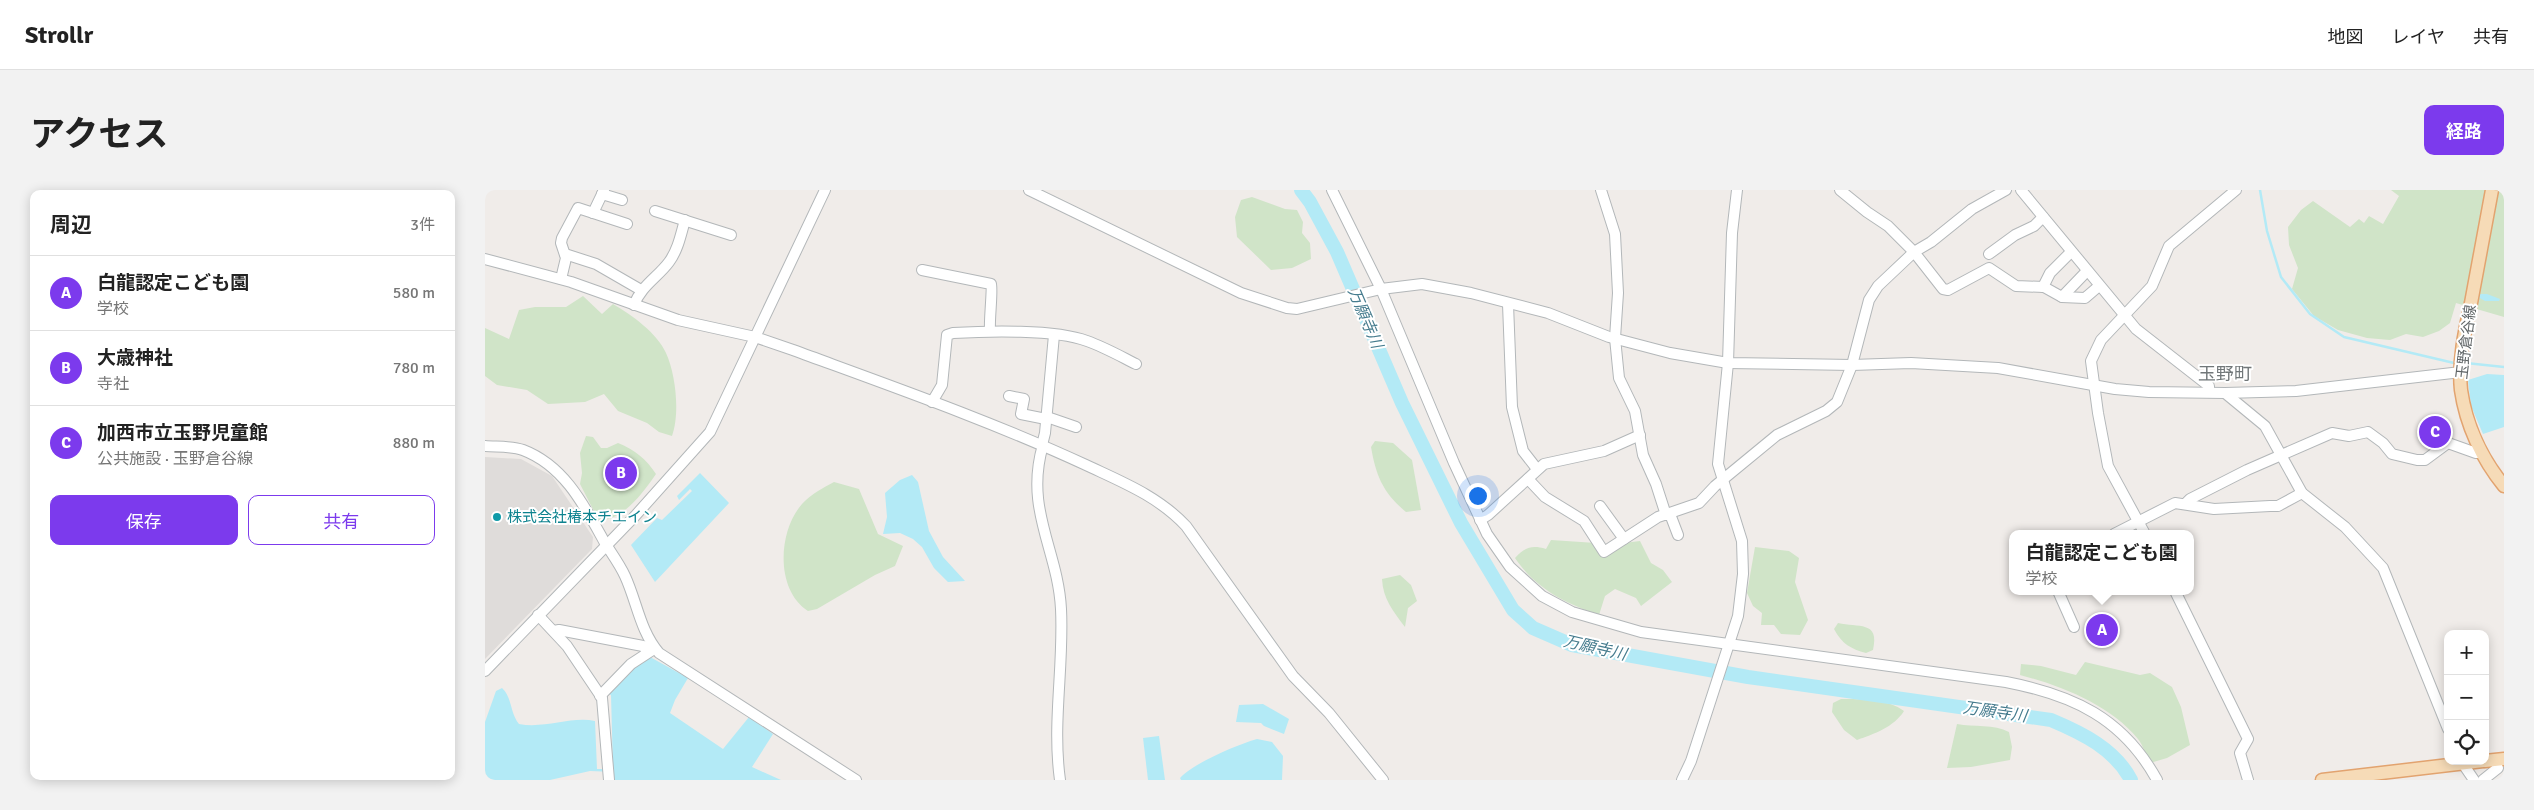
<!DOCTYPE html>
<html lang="ja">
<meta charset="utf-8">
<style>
:root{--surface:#fff;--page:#f2f2f2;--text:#222;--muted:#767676;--line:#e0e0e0;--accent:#7c3aed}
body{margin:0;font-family:Signika,"Noto Sans JP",sans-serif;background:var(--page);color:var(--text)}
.controls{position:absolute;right:15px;bottom:15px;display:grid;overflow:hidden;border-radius:10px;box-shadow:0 2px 12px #0003}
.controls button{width:45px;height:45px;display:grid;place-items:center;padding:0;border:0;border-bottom:1px solid var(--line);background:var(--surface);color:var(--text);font:25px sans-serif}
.you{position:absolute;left:992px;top:305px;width:18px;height:18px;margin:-12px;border:4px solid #fff;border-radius:50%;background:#1a73e8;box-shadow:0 0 0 8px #1a73e833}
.badge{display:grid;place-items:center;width:32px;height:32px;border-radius:50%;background:var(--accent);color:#fff;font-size:16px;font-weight:700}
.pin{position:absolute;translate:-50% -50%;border:2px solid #fff;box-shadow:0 1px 5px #0006}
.popup{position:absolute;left:1524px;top:340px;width:185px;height:65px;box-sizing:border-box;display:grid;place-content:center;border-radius:10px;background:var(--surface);filter:drop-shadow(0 1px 4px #0005);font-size:16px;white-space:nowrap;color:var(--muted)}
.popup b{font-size:19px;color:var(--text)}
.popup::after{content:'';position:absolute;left:50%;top:100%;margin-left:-10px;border:10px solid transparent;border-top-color:var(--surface)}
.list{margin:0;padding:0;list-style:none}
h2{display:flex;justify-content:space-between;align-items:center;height:65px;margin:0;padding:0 20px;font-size:21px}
h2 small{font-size:16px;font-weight:400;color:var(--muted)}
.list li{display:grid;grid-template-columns:32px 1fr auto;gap:15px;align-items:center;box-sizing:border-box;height:75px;padding:0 20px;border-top:1px solid var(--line)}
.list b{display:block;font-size:19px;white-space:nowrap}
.list p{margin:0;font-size:16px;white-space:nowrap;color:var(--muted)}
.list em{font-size:16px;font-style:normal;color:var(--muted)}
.actions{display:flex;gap:10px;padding:15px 20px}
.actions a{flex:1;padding:11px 0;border:1px solid var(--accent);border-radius:10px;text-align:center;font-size:18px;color:var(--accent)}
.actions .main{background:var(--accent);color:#fff}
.icon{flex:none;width:28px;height:28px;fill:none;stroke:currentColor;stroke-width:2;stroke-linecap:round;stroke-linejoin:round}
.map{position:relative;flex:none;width:2019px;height:590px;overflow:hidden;border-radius:10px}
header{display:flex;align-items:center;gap:30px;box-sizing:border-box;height:70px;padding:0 25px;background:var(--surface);border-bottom:1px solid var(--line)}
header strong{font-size:24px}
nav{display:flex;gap:28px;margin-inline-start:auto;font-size:18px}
.intro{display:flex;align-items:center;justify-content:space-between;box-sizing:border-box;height:120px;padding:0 30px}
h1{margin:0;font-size:35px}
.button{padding:12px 22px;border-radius:10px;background:var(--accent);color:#fff;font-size:18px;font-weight:700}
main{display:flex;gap:30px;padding:0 30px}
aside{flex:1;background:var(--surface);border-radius:10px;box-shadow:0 2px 12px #0003}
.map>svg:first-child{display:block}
</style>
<header>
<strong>Strollr</strong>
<nav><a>地図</a><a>レイヤ</a><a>共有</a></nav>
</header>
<div class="intro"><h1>アクセス</h1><a class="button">経路</a></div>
<main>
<aside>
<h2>周辺<small>3件</small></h2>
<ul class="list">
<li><span class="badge">A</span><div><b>白龍認定こども園</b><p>学校</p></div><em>580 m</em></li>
<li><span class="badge">B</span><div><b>大歳神社</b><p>寺社</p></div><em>780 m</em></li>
<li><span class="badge">C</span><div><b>加西市立玉野児童館</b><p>公共施設 · 玉野倉谷線</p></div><em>880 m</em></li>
</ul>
<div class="actions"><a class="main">保存</a><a>共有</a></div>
</aside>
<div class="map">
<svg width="2019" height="590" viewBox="0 0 2019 590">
<rect width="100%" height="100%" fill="#f0ece9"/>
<path fill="#dfdcda" d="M0 267 36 269 67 286 108 347 107 359 0 469Z"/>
<g fill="#d0e4c8">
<path d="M1906 0H2019V127L1971 113 1965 133 1954 141 1938 147 1921 144 1905 150 1882 148 1853 140 1829 126 1807 99 1813 78 1804 55 1803 37 1816 20 1828 11 1865 37 1874 29 1879 33 1884 26 1898 34 1914 6Z"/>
<path d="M767 7 800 19 812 20 818 32 817 43 825 53 826 69 807 78 786 80 752 47 750 27 756 10Z"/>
<path d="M98 106 117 124 128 114C147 125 172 143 181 163 191 185 195 224 187 246L174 242 162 233 133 221 119 204 100 212 63 214 42 200 12 195 0 186V138L24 149 34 120 50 117H81Z"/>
<path d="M101 246 108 247 116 258H122L133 253C149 259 162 270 171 284 157 304 139 329 114 331L95 294 97 283 95 263Z"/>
<path d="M890 251 908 253 927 270 936 320 921 322C898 303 891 286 886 257Z"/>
<path d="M349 292 374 299 393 344 418 356 410 376 390 385 332 419 323 421C290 400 293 341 317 314 326 304 338 298 349 292Z"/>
<path d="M1066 350 1111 353 1118 367 1139 353 1155 351 1166 373 1178 380 1187 392 1156 416 1151 408 1130 399 1120 406 1114 425C1080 413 1051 399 1030 368 1040 357 1047 355 1061 359Z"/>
<path d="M1270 357 1304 361 1314 368 1310 392 1323 430 1315 445 1296 444 1289 435H1276L1277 423 1268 416 1262 403Z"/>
<path d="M915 385 926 395 932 411 923 418 920 437C908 421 898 409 897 389Z"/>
<path d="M1353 433C1373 438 1395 430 1388 460L1381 463C1366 459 1357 454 1349 439Z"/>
<path d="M1600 472 1655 485 1665 483 1687 497 1696 517 1705 555 1682 568 1665 573C1661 566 1658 555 1653 549 1625 515 1577 496 1535 485L1536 474 1556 476 1591 485Z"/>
<path d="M1356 509C1375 509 1404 509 1419 521 1409 537 1389 544 1372 550L1359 540 1347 522 1348 513Z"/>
<path d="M1472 534C1489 537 1509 534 1524 542L1527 557 1525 570 1486 577 1462 578Z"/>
</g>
<g fill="#b3eaf6">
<path d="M1994 104H2002L2015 109 2014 111H2000L1993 107Z"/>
<path d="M2002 184 2019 185V237L1998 244 1986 216 1983 190Z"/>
<path d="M215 283 244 313 170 392 146 355 172 328 177 330 207 301 205 299 194 310 192 306Z"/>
<path d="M427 285 433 292 444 341 458 367 480 391 463 392 449 378 437 357 428 349 415 343 398 344 402 327 400 303 415 290Z"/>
<path d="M165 467 203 488 190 510 185 523 238 559 264 527 288 544 267 577 296 590H129V582L105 581 65 590H0V532L11 501 17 498C27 507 25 523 34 534 60 539 86 526 110 531L112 579H128L126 505 122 503 138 485Z"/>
<path d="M778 514 804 529 799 544 779 536 776 533 751 532 754 515Z"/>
<path d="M674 546 680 590H663L658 548Z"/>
<path d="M772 549 787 552 798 566 797 590H696L695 588C709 573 751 555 772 549Z"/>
</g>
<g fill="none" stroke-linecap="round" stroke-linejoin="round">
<g stroke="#b3eaf6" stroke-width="2.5">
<path d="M1775 0 1782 41 1796 87 1825 124 1859 147 1969 173"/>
<path d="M1981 173 2019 177"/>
</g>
<path stroke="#b3eaf6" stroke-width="14" d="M816 0 825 12 852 62 917 213 976 333 1028 420 1048 438 1087 455 1263 487 1566 530C1597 543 1630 559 1646 590"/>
<g stroke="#b3b7b9" stroke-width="12">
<g id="minor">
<path d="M544 0 756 103 802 118 812 119 896 99 937 94 986 103 1063 123 1124 147 1185 163 1243 173 1367 175 1426 173 1513 178 1630 199 1664 202 1740 203 1811 201 1976 182"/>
<path d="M847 0 896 99 969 273 1002 344 1025 377 1057 406 1087 422 1156 442 1521 492C1588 505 1638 528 1672 590"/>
<path d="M1116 0 1130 44 1133 103 1130 148 1134 188 1150 221 1158 265 1171 294 1181 325"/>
<path d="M1355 0 1382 22 1403 36 1429 62 1458 99 1463 100 1504 78 1531 96 1559 97 1577 107 1600 108 1614 96"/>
<path d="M1536 0 1651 139 1724 196V202"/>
<path d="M117 4 137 10"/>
<path d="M170 21 246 45"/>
<path d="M108 23 119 0"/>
<path d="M80 64 111 74 156 100"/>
<path d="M1504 64 1530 45 1549 36 1558 27"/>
<path d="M0 69 86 92 193 130 270 147 308 160C406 196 506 231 601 275 637 292 673 306 701 336L808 486 844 523 898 590"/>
<path d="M437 80 506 94C508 98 504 130 505 141"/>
<path d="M76 89 81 68 76 53 77 48 93 18 142 34"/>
<path d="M1558 97 1565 83 1586 62"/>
<path d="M1577 107 1602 81"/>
<path d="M1023 114 1027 217 1038 261 1052 279"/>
<path d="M149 115C156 96 173 87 184 72 193 60 196 44 200 30"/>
<path d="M1740 203 1780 236 1817 303 1860 337 1898 378 1963 539"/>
<path d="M524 206 539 209 536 224 561 229"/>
<path d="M447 212 457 195 462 145 468 143C502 141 570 139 602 151 619 157 635 166 651 174"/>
<path d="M562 227 591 237"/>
<path d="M557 255 560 243 569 145"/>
<path d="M558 255C539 319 573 360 576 419 579 476 567 533 575 590"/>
<path d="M0 256C12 257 27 256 38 260 80 276 100 317 120 353 127 364 135 375 140 386 152 412 155 441 174 463L371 590"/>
<path d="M1043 289 1060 307 1099 331 1119 362 1173 327 1214 313 1230 296 1292 245 1341 221 1352 212 1367 175 1384 110 1393 96 1429 62 1446 52 1487 19 1521 0"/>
<path d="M1700 314 1705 309 1762 280 1847 243 1864 246 1883 242 1898 253 1907 264 1932 270H1940L1963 253 1991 263 1996 262"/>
<path d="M1115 316 1139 349"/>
<path d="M1185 324 1193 345"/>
<path d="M995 330 1003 325 1059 274 1119 261 1155 245"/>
<path d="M1629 344 1690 313 1729 319 1785 316H1793L1817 303"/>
<path d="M1660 344 1623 276 1613 223 1606 171 1616 150 1667 96 1684 56 1751 0"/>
<path d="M1573 401 1589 437"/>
<path d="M1690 401 1763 549 1755 563 1763 590"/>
<path d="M53 425 82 456 117 508 124 590"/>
<path d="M69 441 74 440 158 456 163 462"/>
<path d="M0 481 150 326 225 242 340 0"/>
<path d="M115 506 146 474 169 459"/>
<path d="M1976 571 1989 590"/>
<path d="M1197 590 1206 571 1253 426 1258 384 1257 351 1233 274 1243 173 1247 43 1252 0"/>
<path d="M1998 590 2013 578"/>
</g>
</g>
<g stroke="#e2a36f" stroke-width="15">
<g id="major">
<path d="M2007 0C2000 38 1993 75 1986 113 1980 140 1973 171 1976 200 1981 235 1997 269 2019 296"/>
<path d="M2000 571 2019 569"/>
<path d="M1837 590 1998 571"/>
</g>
</g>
<use href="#minor" stroke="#fff" stroke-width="10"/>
<use href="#major" stroke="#f6dbb7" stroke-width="12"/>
</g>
<circle fill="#0f9aa8" stroke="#fff" stroke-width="2" cx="12" cy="327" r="5"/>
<g text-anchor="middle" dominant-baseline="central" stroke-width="4" stroke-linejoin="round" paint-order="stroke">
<g font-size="15" fill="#606567" stroke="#fff">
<text transform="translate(1981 152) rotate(-83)">玉野倉谷線</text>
</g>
<g font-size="15" fill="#0d838f" stroke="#fff" text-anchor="start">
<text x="22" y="327">株式会社椿本チエイン</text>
</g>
<g font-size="16" font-style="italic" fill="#467c8e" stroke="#fff">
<text transform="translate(880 128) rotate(67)">万願寺川</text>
<text transform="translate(1110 458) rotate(13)">万願寺川</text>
<text transform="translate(1510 522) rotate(8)">万願寺川</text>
</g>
<g font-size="18" fill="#717779" stroke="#fff">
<text x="1740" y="184">玉野町</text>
</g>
</g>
</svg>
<div class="controls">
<button>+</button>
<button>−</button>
<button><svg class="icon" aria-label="locate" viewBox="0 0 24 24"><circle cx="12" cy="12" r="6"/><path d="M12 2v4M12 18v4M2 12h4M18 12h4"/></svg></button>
</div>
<div class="you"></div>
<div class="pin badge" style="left:1617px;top:440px">A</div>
<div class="popup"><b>白龍認定こども園</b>学校</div>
<div class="pin badge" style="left:136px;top:283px">B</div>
<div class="pin badge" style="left:1950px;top:242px">C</div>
</div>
</main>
